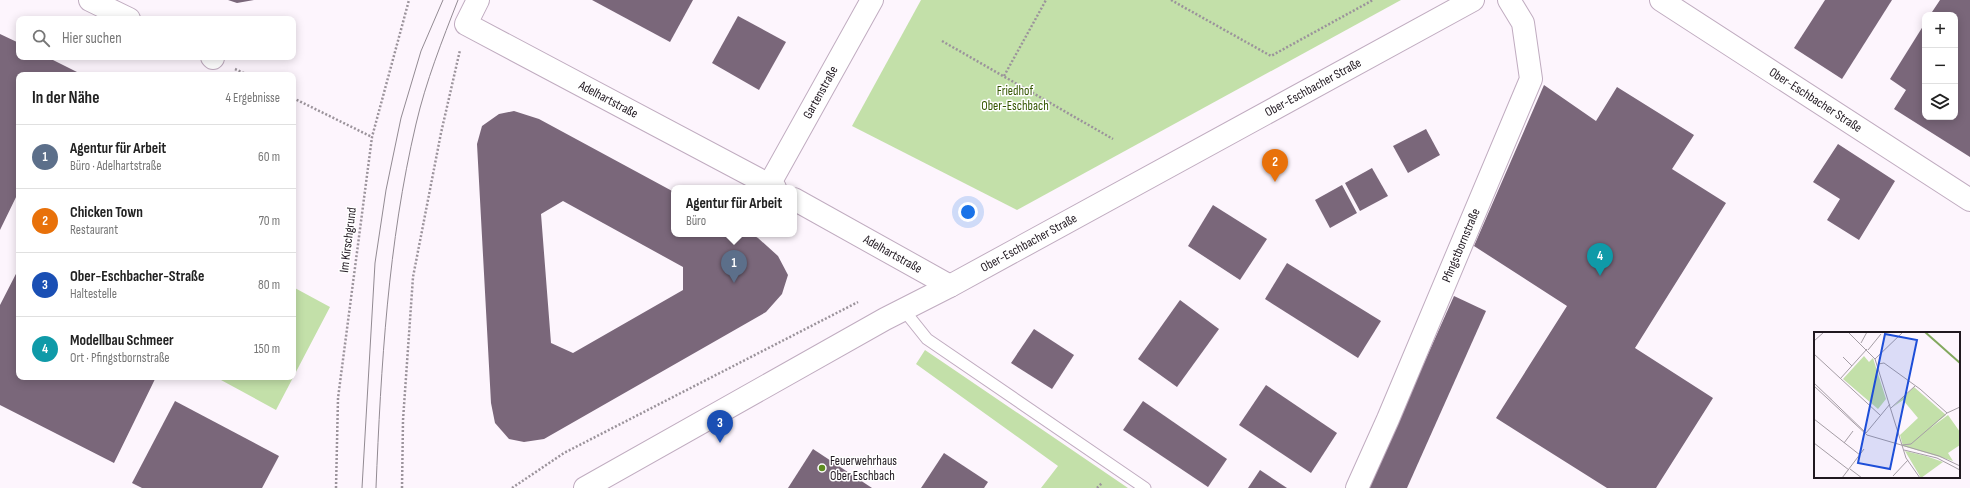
<!DOCTYPE html>
<html lang="de">
<meta charset="utf-8">
<style>
:root{--surface:#fff;--page:#f6f6f6;--text:#222;--muted:#767676;--line:#e0e0e0;--accent:#5e8d21}
body{margin:0;font-family:"Sofia Sans Condensed",sans-serif;background:var(--page);color:var(--text)}
.controls{position:absolute;right:12px;top:12px;display:grid;overflow:hidden;border-radius:8px;box-shadow:0 2px 10px #0003}
.controls button{width:36px;height:36px;display:grid;place-items:center;padding:0;border:0;border-bottom:1px solid var(--line);background:var(--surface);color:var(--text);font:20px sans-serif}
.you{position:absolute;left:968px;top:212px;width:14px;height:14px;margin:-10px;border:3px solid #fff;border-radius:50%;background:#1a73e8;box-shadow:0 0 0 6px #1a73e833}
.badge{display:grid;place-items:center;width:26px;height:26px;border-radius:50%;background:var(--accent);color:#fff;font-size:13px;font-weight:700}
.pin{position:absolute;translate:-50% -33px;filter:drop-shadow(0 1px 2px #0008)}
.pin::after{content:'';position:absolute;top:21px;width:14px;height:12px;background:inherit;clip-path:polygon(0 0,100% 0,50% 100%)}
.popup{position:absolute;left:671px;top:185px;width:126px;height:52px;box-sizing:border-box;display:grid;place-content:center;border-radius:8px;background:var(--surface);filter:drop-shadow(0 1px 3px #0005);font-size:13px;white-space:nowrap;color:var(--muted)}
.popup b{font-size:15px;color:var(--text)}
.popup::after{content:'';position:absolute;left:50%;top:100%;margin-left:-8px;border:8px solid transparent;border-top-color:var(--surface)}
.list{margin:0;padding:0;list-style:none}
h2{display:flex;justify-content:space-between;align-items:center;height:52px;margin:0;padding:0 16px;font-size:17px}
h2 small{font-size:13px;font-weight:400;color:var(--muted)}
.list li{display:grid;grid-template-columns:26px 1fr auto;gap:12px;align-items:center;box-sizing:border-box;height:64px;padding:0 16px;border-top:1px solid var(--line)}
.list b{display:block;font-size:15px;white-space:nowrap}
.list p{margin:0;font-size:13px;white-space:nowrap;color:var(--muted)}
.list em{font-size:13px;font-style:normal;color:var(--muted)}
.icon{flex:none;width:22px;height:22px;fill:none;stroke:currentColor;stroke-width:2;stroke-linecap:round;stroke-linejoin:round}
.map{position:relative;flex:none;width:1970px;height:488px;overflow:hidden}
.search{position:absolute;background:var(--surface);box-shadow:0 2px 10px #0003;left:16px;top:16px;width:280px;height:44px;display:flex;align-items:center;gap:10px;box-sizing:border-box;padding:0 14px;border-radius:8px;color:var(--muted);font-size:15px}
.panel{position:absolute;background:var(--surface);box-shadow:0 2px 10px #0003;left:16px;top:72px;width:280px;height:308px;border-radius:8px}
.map>svg:first-child{display:block}
</style>
<div class="map">
<svg width="1970" height="488" viewBox="0 0 1970 488">
<rect width="100%" height="100%" fill="#fdf5fd"/>
<g fill="#c3e0a9">
<path d="M921 0H1401L1017 210 852 126Z"/>
<path d="M293 287 330 307 276 410 221 380 223 377H293Z"/>
<path d="M925 350 1128 488H1041L1058 466 916 364Z"/>
</g>
<g fill="#7a677a" fill-rule="evenodd">
<path d="M228 0H254L237 3Z"/>
<path d="M592 0H693L670 42Z"/>
<path d="M1825 0H1892L1842 79 1794 48Z"/>
<path d="M1940 0H1970V157L1894 109 1906 90 1890 79 1925 23V117H1955V15H1930Z"/>
<path d="M738 16 786 42 759 90 712 63Z"/>
<path d="M0 34 19 43V57H47L77 72 76 75H19V191L0 230Z"/>
<path d="M1544 85 1596 121 1617 87 1694 135 1672 169 1726 203 1635 348 1713 398 1656 488H1607L1496 418 1567 306 1474 246Z"/>
<path d="M514 111 539 119 674 192V234H751L758 238 778 256 788 275 782 294 766 312 544 439 524 442 509 439 495 423 491 403 477 144 482 126 499 114ZM563 201 683 267V290L573 353 551 343 541 214Z"/>
<path d="M1426 129 1440 155 1408 173 1393 146Z"/>
<path d="M1838 144 1895 181 1859 240 1827 220 1840 199 1813 182Z"/>
<path d="M1372 168 1388 196 1360 211 1345 183Z"/>
<path d="M1342 185 1357 213 1330 228 1315 200Z"/>
<path d="M1213 205 1267 239 1240 280 1188 246Z"/>
<path d="M1287 263 1381 321 1358 358 1265 299Z"/>
<path d="M19 268V377H156L114 463 0 405V305Z"/>
<path d="M1454 296 1486 311 1407 488H1368Z"/>
<path d="M1180 300 1219 329 1177 387 1138 359Z"/>
<path d="M1034 329 1074 355 1052 389 1011 363Z"/>
<path d="M1266 385 1337 433 1311 473 1239 425Z"/>
<path d="M175 401 279 456 262 488H142L132 483Z"/>
<path d="M1143 401 1227 459 1208 487 1123 430Z"/>
<path d="M813 449 872 488H788Z"/>
<path d="M944 453 988 482 984 488H921Z"/>
<path d="M1260 470 1287 488H1248Z"/>
</g>
<g fill="none" stroke-linecap="round" stroke-linejoin="round">
<g stroke="#c0acc0" stroke-width="13">
<path id="service" d="M903 309 927 339 1145 488"/>
</g>
<g stroke="#c0acc0" stroke-width="24">
<g id="minor">
<path d="M90 0 129 19"/>
<path id="s1" d="M478 0 466 24 775 188"/>
<path id="s2" d="M1661 0 1970 200"/>
<path d="M212 57 213 58"/>
<path id="s3" d="M769 185 872 0"/>
<path id="s4" d="M794 199 950 286"/>
<path id="s5" d="M1357 488 1388 419 1531 79 1523 23 1509 0"/>
</g>
</g>
<g stroke="#c0acc0" stroke-width="24">
<g id="tertiary">
<path id="s6" d="M585 488 885 319 950 286 1473 0"/>
</g>
</g>
<g stroke="#9b939b" stroke-width="2.5" stroke-dasharray="2 2" stroke-linecap="butt">
<path d="M1171 0 1271 56 1373 0"/>
<path d="M942 41 1113 139"/>
<path d="M235 69 248 75"/>
<path d="M1004 76 1046 0"/>
<path d="M293 98 372 137"/>
<path d="M336 488 338 398 372 137 409 0"/>
<path d="M402 488 403 420 413 277 441 133 460 50"/>
<path d="M512 488 564 453 858 302"/>
<path d="M1097 488 1102 483"/>
</g>
<use href="#service" stroke="#fff" stroke-width="11"/>
<use href="#minor" stroke="#fff" stroke-width="22"/>
<use href="#tertiary" stroke="#fff" stroke-width="22"/>
<g stroke="#928a92" stroke-width="1">
<path d="M362 488 375 263 386 190 401 118 421 51 443 0"/>
<path d="M376 488C381 366 388 243 416 124 426 81 442 41 458 0"/>
</g>
</g>
<circle fill="#5e8d21" stroke="#fff" stroke-width="1.5" cx="822" cy="468" r="4"/>
<g text-anchor="middle" dominant-baseline="central" stroke-width="3" stroke-linejoin="round" paint-order="stroke">
<g font-size="13" fill="#201820" stroke="#fff">
<text stroke="none"><textPath href="#s6" startOffset="831">Ober-Eschbacher Straße</textPath></text>
<text stroke="none"><textPath href="#s3" startOffset="106">Gartenstraße</textPath></text>
<text stroke="none"><textPath href="#s1" startOffset="188">Adelhartstraße</textPath></text>
<text stroke="none"><textPath href="#s2" startOffset="184">Ober-Eschbacher Straße</textPath></text>
<text transform="translate(348 240) rotate(-83)">Im Kirschgrund</text>
<text stroke="none"><textPath href="#s6" startOffset="507">Ober-Eschbacher Straße</textPath></text>
<text stroke="none"><textPath href="#s5" startOffset="264">Pfingstbornstraße</textPath></text>
<text stroke="none"><textPath href="#s4" startOffset="113">Adelhartstraße</textPath></text>
</g>
<g font-size="13" fill="#355601" stroke="#fff">
<text x="1015" y="91">Friedhof<tspan x="1015" dy="15">Ober-Eschbach</tspan></text>
</g>
<g font-size="13" fill="#201820" stroke="#fff" text-anchor="start">
<text x="830" y="461">Feuerwehrhaus<tspan x="830" dy="15">Ober Eschbach</tspan></text>
</g>
</g>
<g transform="translate(1814 332)">
<rect width="146" height="146" fill="#fdf5fd"/>
<path d="M50 24 55 30 59 26 72 67 64 77 29 47ZM100 55 132 83 115 97 134 83 146 100V113L134 121 139 129 89 114 86 103 104 86 89 68 79 75ZM91 119 112 124 129 130 107 146Z" fill="#c3e0a9"/>
<path fill="none" stroke="#82a85e" stroke-width="2" d="M111 0 146 31"/>
<path fill="none" stroke="#a59da5" stroke-width="1" d="M34 0 61 27 92 126 106 146M0 9 10 0M47 11 53 0M54 18 67 2M0 22 66 83M29 25 38 34M61 27 89 0M64 32 70 31 106 57 133 81M26 47 53 17M0 51 52 101 76 72M0 54 53 103 125 124 146 134M77 76 101 54M0 87 46 123M0 111 35 138M30 111 39 99M88 113 97 112 133 81 146 75M90 118 123 126 146 138M36 137 48 146M79 144 94 128M28 146 50 117"/>
<path fill="#1d4ed8" fill-opacity="0.15" stroke="#1d4ed8" stroke-width="2" d="M71 2 103 8 76 137 44 131Z"/>
<rect width="146" height="146" fill="none" stroke="#201820" stroke-width="2"/>
</g>
</svg>
<div class="controls">
<button>+</button>
<button>−</button>
<button><svg class="icon" aria-label="layers" viewBox="0 0 24 24"><path d="M12 4l9 5-9 5-9-5zM3 14l9 5 9-5"/></svg></button>
</div>
<div class="you"></div>
<div class="pin badge" style="left:734px;top:283px;background:#5c6f8a">1</div>
<div class="popup"><b>Agentur für Arbeit</b>Büro</div>
<div class="pin badge" style="left:1275px;top:182px;background:#e8710a">2</div>
<div class="pin badge" style="left:720px;top:443px;background:#1a4fb4">3</div>
<div class="pin badge" style="left:1600px;top:276px;background:#0f9aa8">4</div>
<div class="search"><svg class="icon" aria-label="search" viewBox="0 0 24 24"><circle cx="10" cy="10" r="6"/><path d="M15 15l6 6"/></svg>Hier suchen</div>
<section class="panel">
<h2>In der Nähe<small>4 Ergebnisse</small></h2>
<ul class="list">
<li><span class="badge" style="background:#5c6f8a">1</span><div><b>Agentur für Arbeit</b><p>Büro · Adelhartstraße</p></div><em>60 m</em></li>
<li><span class="badge" style="background:#e8710a">2</span><div><b>Chicken Town</b><p>Restaurant</p></div><em>70 m</em></li>
<li><span class="badge" style="background:#1a4fb4">3</span><div><b>Ober-Eschbacher-Straße</b><p>Haltestelle</p></div><em>80 m</em></li>
<li><span class="badge" style="background:#0f9aa8">4</span><div><b>Modellbau Schmeer</b><p>Ort · Pfingstbornstraße</p></div><em>150 m</em></li>
</ul>
</section>
</div>
